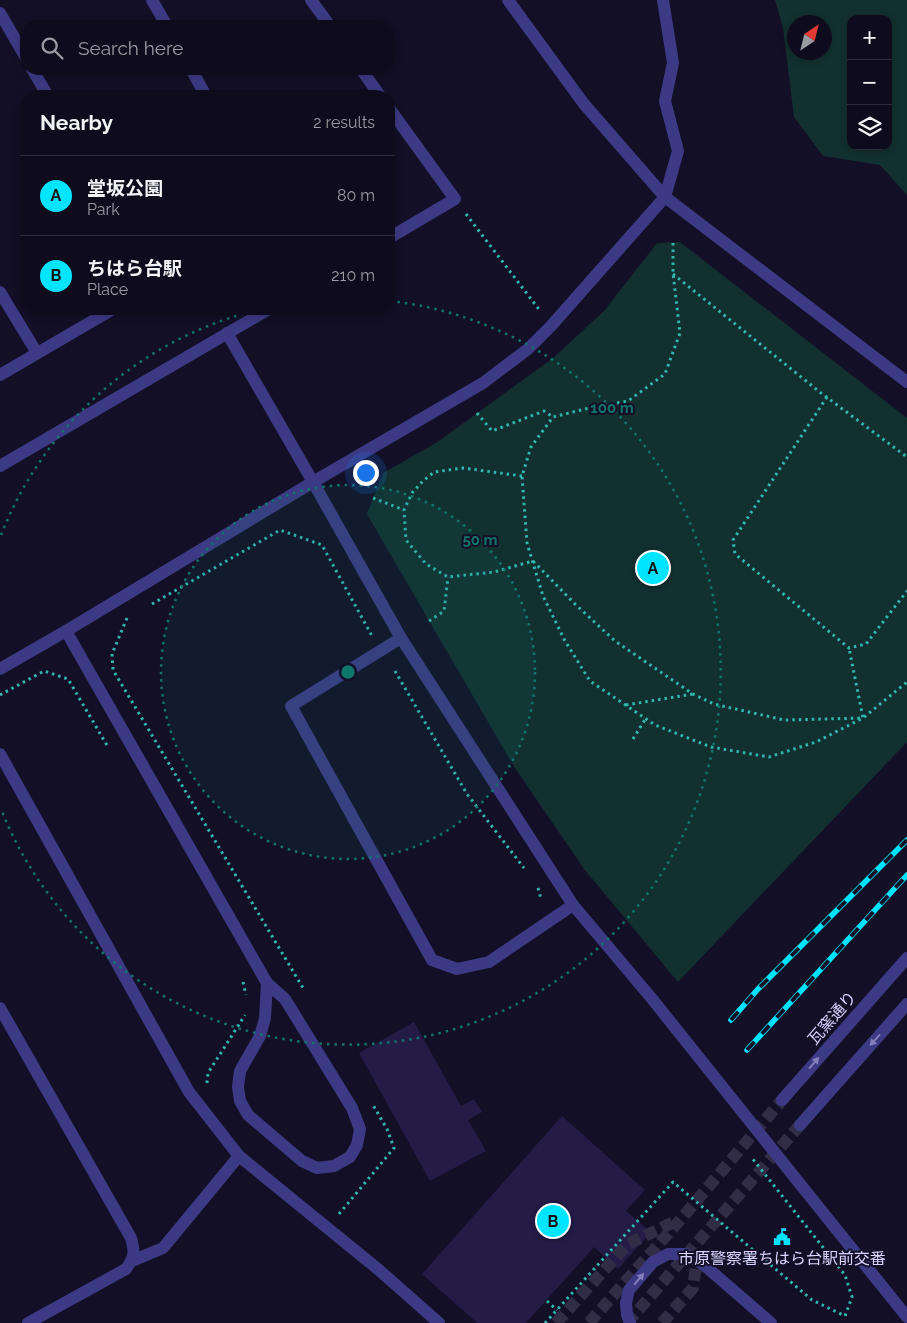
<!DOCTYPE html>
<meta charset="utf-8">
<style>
:root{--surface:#0e0b1c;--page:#171425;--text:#f1f3f6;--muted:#9b9ba3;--line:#2e2b3b;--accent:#00e5ff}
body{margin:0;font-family:Raleway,"Noto Sans JP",sans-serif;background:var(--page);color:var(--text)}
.controls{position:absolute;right:15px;top:15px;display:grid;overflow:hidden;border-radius:10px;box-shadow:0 2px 8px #0003}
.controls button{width:45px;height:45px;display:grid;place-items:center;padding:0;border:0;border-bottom:1px solid var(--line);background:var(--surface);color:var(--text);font:25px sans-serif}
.compass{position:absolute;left:787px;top:15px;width:45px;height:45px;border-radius:50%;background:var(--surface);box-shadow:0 2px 8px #0003;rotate:35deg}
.you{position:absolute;left:365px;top:472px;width:18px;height:18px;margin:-12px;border:4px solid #fff;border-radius:50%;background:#1a73e8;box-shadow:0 0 0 8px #1a73e833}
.badge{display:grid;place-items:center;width:32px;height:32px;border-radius:50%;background:var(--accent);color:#111;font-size:16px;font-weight:700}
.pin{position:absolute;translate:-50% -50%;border:2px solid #fff;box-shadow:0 1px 5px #0006}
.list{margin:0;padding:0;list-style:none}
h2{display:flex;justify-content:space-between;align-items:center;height:65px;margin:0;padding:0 20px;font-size:21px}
h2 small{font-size:16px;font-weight:400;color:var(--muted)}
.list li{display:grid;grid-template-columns:32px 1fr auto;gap:15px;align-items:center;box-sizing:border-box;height:80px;padding:0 20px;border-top:1px solid var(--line)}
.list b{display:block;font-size:19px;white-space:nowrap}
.list p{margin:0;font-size:16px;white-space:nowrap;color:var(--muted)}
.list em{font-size:16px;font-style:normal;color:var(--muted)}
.icon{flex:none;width:28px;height:28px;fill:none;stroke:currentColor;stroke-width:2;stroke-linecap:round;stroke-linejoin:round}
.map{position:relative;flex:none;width:907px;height:1323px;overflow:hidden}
.search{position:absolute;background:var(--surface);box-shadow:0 2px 8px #0003;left:20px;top:20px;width:375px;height:55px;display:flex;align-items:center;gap:12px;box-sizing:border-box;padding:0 18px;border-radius:20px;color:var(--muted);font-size:19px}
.panel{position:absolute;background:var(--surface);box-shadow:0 2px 8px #0003;left:20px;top:90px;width:375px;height:225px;border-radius:20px}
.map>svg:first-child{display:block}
</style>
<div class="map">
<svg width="907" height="1323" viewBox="0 0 907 1323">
<rect width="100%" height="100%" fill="#130f26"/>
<g fill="#12302f" fill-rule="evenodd">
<path d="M775 0H907V195L880 165 823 156 794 117 783 28ZM851 19H888V146H851ZM794 22H824V52H794Z"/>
<path d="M680 242 907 418V742L678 982 584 869 513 765 367 514 383 473 436 443 553 358 604 311 657 243Z"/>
</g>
<g fill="#241b47">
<path d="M414 1022 461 1106 474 1099 482 1112 468 1120 486 1151 430 1181 359 1053Z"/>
<path d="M562 1116 645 1190 626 1211 651 1232 618 1269 594 1247 526 1323H477L422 1274Z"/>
</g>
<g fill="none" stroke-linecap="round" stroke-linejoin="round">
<g stroke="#312d47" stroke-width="12" stroke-dasharray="12 6" stroke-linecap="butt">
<path d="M556 1323 628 1244 676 1221"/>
<path d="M589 1323 681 1219 782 1100"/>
<path d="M627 1323 800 1125"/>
<path d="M662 1323 693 1288 698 1251"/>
</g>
<g stroke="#2fb8b0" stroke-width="3" stroke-dasharray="2.5 4" stroke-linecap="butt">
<path d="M466 214 541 312"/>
<path d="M673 243V273L680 333 665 374 628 401 589 408 553 417 531 447 522 476 527 543 543 596 565 641 590 681 655 725 711 747 769 757 816 742 863 718 907 682"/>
<path d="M673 274 821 393 907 457"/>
<path d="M827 397 733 540 735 554 849 648 866 644 907 591"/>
<path d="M477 413 492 431 544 411 553 417"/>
<path d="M522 476 463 468 434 472 423 481 412 493 404 510 406 540 426 564 448 577 494 572 533 561 575 604 615 641 693 694 714 704 784 720 863 718 849 648"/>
<path d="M373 498 404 510"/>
<path d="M152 604 280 530 322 545 372 636"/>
<path d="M127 618 112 654 113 670 303 988"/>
<path d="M429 621 444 611 448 577"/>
<path d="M395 671 467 794 524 868"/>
<path d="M0 695 44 671 68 679 108 747"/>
<path d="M626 705 693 694"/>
<path d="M633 739 646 718"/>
<path d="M538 888 541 899"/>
<path d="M243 982 246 995"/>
<path d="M207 1083 208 1073 245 1015"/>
<path d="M339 1214 394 1148 387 1129 373 1105"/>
<path d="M547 1301 557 1310"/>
<path d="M545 1323 673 1182 812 1300 845 1316 852 1297 845 1275 752 1158"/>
</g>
<g stroke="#3d3a85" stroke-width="12">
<path d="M0 754 189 1092 239 1156 379 1270 439 1323"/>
<path d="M132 1261 163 1248 239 1156"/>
</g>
<g stroke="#3d3a85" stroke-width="12">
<path d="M152 0 167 26"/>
<path d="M311 0 330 26"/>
<path d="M663 0 673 63 665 101 678 151 665 197"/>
<path d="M0 13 26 58"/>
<path d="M32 69 48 96"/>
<path d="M191 69 206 96"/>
<path d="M361 69 380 96"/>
<path d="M389 108 455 199 389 238"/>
<path d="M0 292 37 353"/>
<path d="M227 333 313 482"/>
<path d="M0 375 113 309"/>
<path d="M0 466 269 309"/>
<path d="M267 983 285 999 352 1108 360 1129 357 1145 350 1157 334 1166 317 1168 302 1161 248 1115 240 1101 238 1087 240 1071 260 1036 265 1018Z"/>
<path d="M0 1008 131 1238C135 1253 135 1256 126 1269L28 1323"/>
<path d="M630 1323 627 1315 626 1303 629 1290 653 1262 668 1254H686L704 1265 771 1323"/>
</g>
<g stroke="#3d3a85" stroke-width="12">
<path d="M508 0 584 104 665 197 907 382"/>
<path d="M313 482 401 638 573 905 653 1000"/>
<path d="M66 631 267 983"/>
<path d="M401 638 291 706 432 960 457 969 489 962 573 905"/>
<path d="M0 669 66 631 313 482 483 383 528 349 551 326 665 197"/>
<path d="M782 1100 907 958"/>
<path d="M800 1125 907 1004"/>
<path d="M800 1184 907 1317"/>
</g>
<g stroke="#00e5ff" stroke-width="5.5">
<g id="rail">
<path d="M731 1020 758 989 907 840"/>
<path d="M747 1050 907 875"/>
</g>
</g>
<use href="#rail" stroke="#130f26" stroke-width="4" stroke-dasharray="11" stroke-linecap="butt"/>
<path stroke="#3d3a85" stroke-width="12" d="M653 1000 800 1184"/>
</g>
<defs><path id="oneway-solid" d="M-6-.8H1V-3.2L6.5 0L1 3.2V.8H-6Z" transform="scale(1.25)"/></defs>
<g fill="#837fbc">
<use href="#oneway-solid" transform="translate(875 1040) rotate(132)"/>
<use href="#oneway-solid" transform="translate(814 1063) rotate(-49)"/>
<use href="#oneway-solid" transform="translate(639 1279) rotate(-50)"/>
</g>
<circle cx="348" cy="672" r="187" fill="#0f766e" fill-opacity=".12"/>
<g fill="none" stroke="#0f766e" stroke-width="2.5" stroke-dasharray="2.5 5">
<circle cx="348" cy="672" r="187"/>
<path d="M1 535A373 373 0 0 1 261 309M390 301A373 373 0 1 1 1 809"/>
</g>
<defs>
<g id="civic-bare" transform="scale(1.35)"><path d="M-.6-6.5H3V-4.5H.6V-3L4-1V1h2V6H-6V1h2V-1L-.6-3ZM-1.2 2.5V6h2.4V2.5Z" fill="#00e5ff" stroke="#130f26" stroke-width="2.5" paint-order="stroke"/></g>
</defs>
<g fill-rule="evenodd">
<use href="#civic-bare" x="782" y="1237"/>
</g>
<g text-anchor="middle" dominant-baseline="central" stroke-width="4" stroke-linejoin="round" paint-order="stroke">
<g font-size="16" fill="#d9d4ff" stroke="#130f26">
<text transform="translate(832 1018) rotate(-49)">瓦窯通り</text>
</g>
<g font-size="16" fill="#d9d4ff" stroke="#130f26">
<text x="782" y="1258">市原警察署ちはら台駅前交番</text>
</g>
</g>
<circle cx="348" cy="672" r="8" fill="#0f766e" stroke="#130f26" stroke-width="2.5"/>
<g font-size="15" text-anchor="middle" font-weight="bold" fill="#0f766e" stroke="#130f26" stroke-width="4" stroke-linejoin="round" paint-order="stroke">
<text x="612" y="413">100 m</text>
<text x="480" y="545">50 m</text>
</g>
</svg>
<div class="controls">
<button>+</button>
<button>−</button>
<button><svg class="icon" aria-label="layers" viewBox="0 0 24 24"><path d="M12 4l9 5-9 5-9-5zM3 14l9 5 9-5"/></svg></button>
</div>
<svg class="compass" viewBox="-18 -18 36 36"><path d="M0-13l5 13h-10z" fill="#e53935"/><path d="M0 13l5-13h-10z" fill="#9b9ba3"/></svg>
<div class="you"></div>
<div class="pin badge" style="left:653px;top:568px">A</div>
<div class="pin badge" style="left:553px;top:1221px">B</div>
<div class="search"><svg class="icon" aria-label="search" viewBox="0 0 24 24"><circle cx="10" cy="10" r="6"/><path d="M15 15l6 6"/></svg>Search here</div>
<section class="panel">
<h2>Nearby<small>2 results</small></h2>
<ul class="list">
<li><span class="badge">A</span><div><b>堂坂公園</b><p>Park</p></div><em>80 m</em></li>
<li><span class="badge">B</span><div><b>ちはら台駅</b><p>Place</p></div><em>210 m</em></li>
</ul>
</section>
</div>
